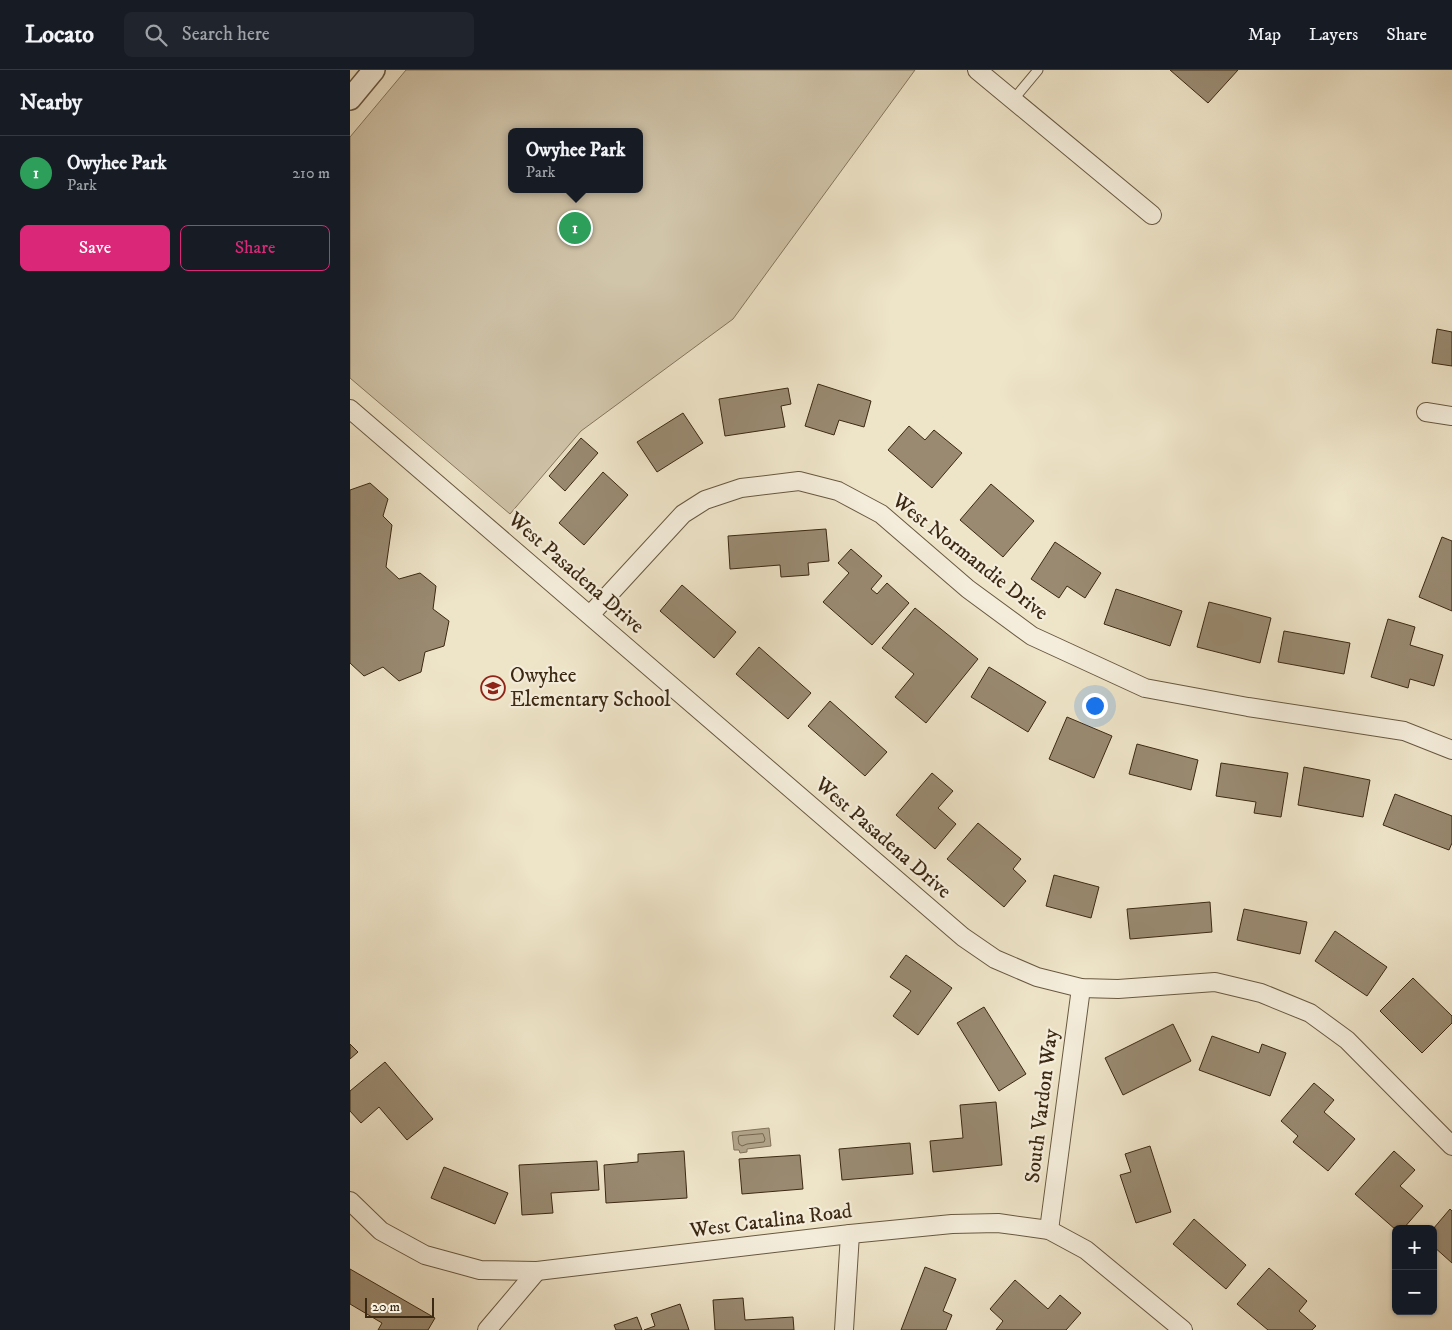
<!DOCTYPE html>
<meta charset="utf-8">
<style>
:root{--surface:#171b24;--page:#20242c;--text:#f1f3f6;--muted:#9ea1a6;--line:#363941;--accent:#db2777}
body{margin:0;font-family:"IM FELL DW Pica",serif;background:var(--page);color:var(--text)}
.controls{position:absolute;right:15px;bottom:15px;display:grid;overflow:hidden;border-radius:8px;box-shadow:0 1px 4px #0004}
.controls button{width:45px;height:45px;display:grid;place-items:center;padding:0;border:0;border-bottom:1px solid var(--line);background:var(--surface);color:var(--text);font:25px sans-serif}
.scale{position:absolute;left:15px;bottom:12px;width:69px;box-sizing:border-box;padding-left:5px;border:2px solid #3c2913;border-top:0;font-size:14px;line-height:18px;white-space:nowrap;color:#3c2913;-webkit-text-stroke:4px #f4eddb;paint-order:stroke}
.you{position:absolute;left:744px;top:635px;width:18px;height:18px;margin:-12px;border:4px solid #fff;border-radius:50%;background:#1a73e8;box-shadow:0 0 0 8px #1a73e833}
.badge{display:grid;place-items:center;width:32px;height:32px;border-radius:50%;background:var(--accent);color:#fff;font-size:16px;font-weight:700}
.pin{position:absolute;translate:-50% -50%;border:2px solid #fff;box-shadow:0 1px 5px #0006}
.popup{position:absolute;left:158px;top:58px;width:135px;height:65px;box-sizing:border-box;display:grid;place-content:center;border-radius:8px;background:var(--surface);filter:drop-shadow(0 1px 4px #0005);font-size:16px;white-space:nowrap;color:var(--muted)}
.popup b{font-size:19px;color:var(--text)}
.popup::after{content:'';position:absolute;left:50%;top:100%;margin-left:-10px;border:10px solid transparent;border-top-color:var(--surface)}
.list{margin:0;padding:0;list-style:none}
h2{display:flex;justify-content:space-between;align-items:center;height:65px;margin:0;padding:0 20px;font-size:21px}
h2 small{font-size:16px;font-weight:400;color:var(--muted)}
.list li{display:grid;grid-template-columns:32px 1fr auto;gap:15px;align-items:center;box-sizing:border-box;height:75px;padding:0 20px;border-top:1px solid var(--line)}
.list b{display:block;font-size:19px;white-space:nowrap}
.list p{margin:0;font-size:16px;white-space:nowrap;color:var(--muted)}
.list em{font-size:16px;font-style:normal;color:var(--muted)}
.actions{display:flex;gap:10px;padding:15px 20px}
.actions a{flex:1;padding:11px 0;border:1px solid var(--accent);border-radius:8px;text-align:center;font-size:18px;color:var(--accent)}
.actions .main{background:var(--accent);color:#fff}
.icon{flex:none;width:28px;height:28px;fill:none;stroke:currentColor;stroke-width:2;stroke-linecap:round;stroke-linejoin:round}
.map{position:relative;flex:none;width:1102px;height:1260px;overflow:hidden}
header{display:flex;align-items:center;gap:30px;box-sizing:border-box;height:70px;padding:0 25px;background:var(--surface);border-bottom:1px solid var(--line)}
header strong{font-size:24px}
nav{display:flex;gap:28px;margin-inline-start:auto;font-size:18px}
.search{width:350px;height:45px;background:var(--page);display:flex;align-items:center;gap:12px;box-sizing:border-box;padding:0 18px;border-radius:8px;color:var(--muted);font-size:19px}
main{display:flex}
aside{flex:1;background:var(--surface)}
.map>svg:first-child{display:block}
</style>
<header>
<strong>Locato</strong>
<div class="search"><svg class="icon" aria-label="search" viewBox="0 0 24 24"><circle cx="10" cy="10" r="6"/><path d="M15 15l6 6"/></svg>Search here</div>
<nav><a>Map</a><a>Layers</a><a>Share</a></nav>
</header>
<main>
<aside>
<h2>Nearby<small></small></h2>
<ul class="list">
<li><span class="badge" style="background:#2e9e5b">1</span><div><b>Owyhee Park</b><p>Park</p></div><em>210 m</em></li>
</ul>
<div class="actions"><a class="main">Save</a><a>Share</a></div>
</aside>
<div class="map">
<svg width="1102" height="1260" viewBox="0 0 1102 1260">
<rect width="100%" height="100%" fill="#eee4c8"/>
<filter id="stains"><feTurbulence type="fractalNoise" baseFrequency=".004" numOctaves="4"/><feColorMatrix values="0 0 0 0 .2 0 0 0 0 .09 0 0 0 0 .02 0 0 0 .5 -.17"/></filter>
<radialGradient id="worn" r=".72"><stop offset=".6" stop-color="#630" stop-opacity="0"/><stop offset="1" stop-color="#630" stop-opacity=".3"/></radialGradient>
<path fill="#d0c4a9" stroke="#86765e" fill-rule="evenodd" d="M56 0H565L383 249 231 361 160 444 0 308V67ZM161 62H289V119H161Z"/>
<path fill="#b1a48a" stroke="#82735a" d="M419 1058 421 1076 397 1079V1082L390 1083 389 1080H384L382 1062Z"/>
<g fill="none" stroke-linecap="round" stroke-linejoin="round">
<path stroke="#76664e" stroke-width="1" d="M413 1064 415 1069 414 1072 397 1074 392 1076 389 1074 388 1068 389 1066Z"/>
</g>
<g fill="#998a71" stroke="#3c2913">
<path d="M820 0H888L858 33Z"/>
<path d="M1087 259 1102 262V296L1082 293Z"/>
<path d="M468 314 521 331 514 357 489 350 484 365 455 356Z"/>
<path d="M438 318 441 334 431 336 435 357 375 366 369 329Z"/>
<path d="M333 343 353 373 307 402 287 372Z"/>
<path d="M559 356 575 370 584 360 612 383 582 418 538 380Z"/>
<path d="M231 368 248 383 215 421 199 406Z"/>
<path d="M253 402 278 425 234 475 209 453Z"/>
<path d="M20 413 38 429 33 446 42 455 36 497 49 509 70 503 86 516 83 539 99 551 94 576 75 582 71 602 49 611 33 597 14 606 0 593V420Z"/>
<path d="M641 414 684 451 653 487 610 450Z"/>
<path d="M476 459 479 491 458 493 459 505 431 507 430 495 380 499 378 466Z"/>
<path d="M1092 467 1102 471V541L1069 527Z"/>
<path d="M705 472 751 503 735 528 717 516 709 528 681 509Z"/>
<path d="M501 479 532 506 521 519 527 524 537 513 559 533 522 575 473 532 499 503 488 493Z"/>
<path d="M332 515 386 562 364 588 310 541Z"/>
<path d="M766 519 832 541 820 576 754 554Z"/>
<path d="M859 532 921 548 910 593 847 577Z"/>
<path d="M565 538 628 589 576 653 545 627 564 604 532 578Z"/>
<path d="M1038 549 1065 557 1060 575 1093 585 1084 616 1060 609 1058 618 1021 607Z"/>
<path d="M934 561 1000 573 994 604 928 592Z"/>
<path d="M409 577 461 623 438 649 386 604Z"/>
<path d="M639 597 696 632 678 662 621 627Z"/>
<path d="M480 631 537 682 515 706 458 656Z"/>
<path d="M717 647 762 666 744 708 699 689Z"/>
<path d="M787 674 848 690 841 720 779 704Z"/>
<path d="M871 693 938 703 931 747 904 743 906 732 866 726Z"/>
<path d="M954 697 1020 710 1013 747 948 735Z"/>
<path d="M582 703 603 721 588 738 606 754 585 779 546 745Z"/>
<path d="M1045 724 1102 746V773L1099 780 1033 755Z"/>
<path d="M628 753 671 789 663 799 676 811 654 837 597 789Z"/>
<path d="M704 805 749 817 741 848 696 836Z"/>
<path d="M860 832 862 862 780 869 777 839Z"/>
<path d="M894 839 957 852 950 884 887 870Z"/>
<path d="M985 861 1037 897 1017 926 965 891Z"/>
<path d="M556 885 602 918 568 965 543 946 561 921 540 907Z"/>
<path d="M1063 908 1102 946V953L1072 983 1030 941Z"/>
<path d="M634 937 676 1004 649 1021 607 953Z"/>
<path d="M823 954 841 991 773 1025 755 988Z"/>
<path d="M862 966 909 983 912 974 936 983 920 1026 849 1000Z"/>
<path d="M0 974 8 982 0 989Z"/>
<path d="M35 992 83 1049 57 1070 29 1037 11 1053 0 1041V1021Z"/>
<path d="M964 1013 984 1030 974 1042 1005 1069 978 1101 943 1072 948 1066 931 1051Z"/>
<path d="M646 1032 652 1095 583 1102 580 1071 613 1068 610 1035Z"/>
<path d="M560 1073 563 1104 492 1110 489 1079Z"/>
<path d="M800 1076 821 1142 786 1153 770 1105 781 1102 775 1084Z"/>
<path d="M334 1081 337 1128 256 1133 254 1095 288 1092V1084Z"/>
<path d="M1044 1081 1065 1100 1050 1116 1073 1136 1053 1159H1046V1160L1005 1124Z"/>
<path d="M450 1085 453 1119 392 1124 389 1089Z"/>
<path d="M247 1091 249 1120 201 1123 203 1143 172 1145 169 1095Z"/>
<path d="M94 1097 158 1123 145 1154 81 1128Z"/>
<path d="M1100 1139 1102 1141V1193L1083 1176V1159Z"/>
<path d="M844 1149 896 1195 876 1219 823 1174Z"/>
<path d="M575 1197 606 1209 593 1241 602 1245 596 1260H551Z"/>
<path d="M919 1198 957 1231 949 1241 966 1256 962 1260H918L887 1234Z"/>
<path d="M0 1199 85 1248 78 1260H28L32 1253 0 1234Z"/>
<path d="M665 1210 698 1239 710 1225 731 1243 716 1260H646L653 1251 640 1239Z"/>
<path d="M393 1228 395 1250 443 1247 444 1260H365L363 1230Z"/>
<path d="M330 1234 339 1260H294L305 1256 301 1244Z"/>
<path d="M287 1247 292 1260H266L264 1255Z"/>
</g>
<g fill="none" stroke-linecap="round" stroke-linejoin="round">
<g stroke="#685840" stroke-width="11">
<path id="service" d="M663 30 688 0"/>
</g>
<g stroke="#685840" stroke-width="20">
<g id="minor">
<path d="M627 0 802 145"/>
<path d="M0 339 613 867 645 889 687 907 731 918 768 919 865 912 911 923 960 943 997 970 1102 1076"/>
<path d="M1076 342 1102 346"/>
<path d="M240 545 333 444 355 430 391 418 449 411 488 421 531 444 618 519 682 566 795 618 898 637 1054 661 1102 680"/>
<path d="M0 1131 31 1161 75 1185 130 1200 187 1201 500 1164 602 1154 648 1153 699 1160 736 1180 833 1260"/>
<path d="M699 1160 731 918"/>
<path d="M137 1260 187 1201"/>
<path d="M494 1260 500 1164"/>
</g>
</g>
<g stroke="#685840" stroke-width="24">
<path id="tertiary" d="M0 29 24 0"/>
</g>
<use href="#service" stroke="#f4eddb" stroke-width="9"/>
<use href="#minor" stroke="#f4eddb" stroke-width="18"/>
<use href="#tertiary" stroke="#f4eddb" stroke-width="21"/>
</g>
<defs>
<g id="school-ring" transform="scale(1.25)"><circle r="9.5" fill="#f4eddb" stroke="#8f2418" stroke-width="1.5"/><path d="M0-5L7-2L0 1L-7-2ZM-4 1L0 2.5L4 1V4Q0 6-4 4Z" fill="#8f2418"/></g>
</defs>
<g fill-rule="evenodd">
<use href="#school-ring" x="143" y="618"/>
</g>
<g text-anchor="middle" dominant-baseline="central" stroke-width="4.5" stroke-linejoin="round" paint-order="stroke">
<g font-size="21" fill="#3c2913" stroke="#f4eddb">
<text transform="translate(620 487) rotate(38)">West Normandie Drive</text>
<text transform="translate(226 503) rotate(41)">West Pasadena Drive</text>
<text transform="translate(533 768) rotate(41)">West Pasadena Drive</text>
<text transform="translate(692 1036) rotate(-83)">South Vardon Way</text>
<text transform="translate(421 1151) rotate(-7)">West Catalina Road</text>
</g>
<g font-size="21" fill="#3c2913" stroke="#f4eddb" text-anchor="start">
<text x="160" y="606">Owyhee<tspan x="160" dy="24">Elementary School</tspan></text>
</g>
</g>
<rect width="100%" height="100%" filter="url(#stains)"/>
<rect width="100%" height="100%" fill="url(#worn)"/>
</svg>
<div class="controls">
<button>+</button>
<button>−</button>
</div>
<div class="scale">20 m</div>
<div class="you"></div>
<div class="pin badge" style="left:225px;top:158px;background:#2e9e5b">1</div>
<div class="popup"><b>Owyhee Park</b>Park</div>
</div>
</main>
